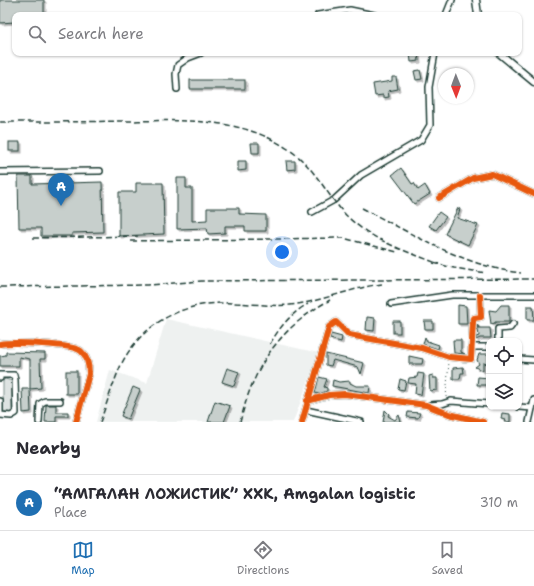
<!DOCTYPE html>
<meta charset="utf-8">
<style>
:root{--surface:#fff;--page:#f2f2f3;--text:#2b2b33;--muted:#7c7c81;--line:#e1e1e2;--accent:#1f6fb2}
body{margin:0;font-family:"Shantell Sans",sans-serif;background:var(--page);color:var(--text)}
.controls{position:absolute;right:12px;bottom:12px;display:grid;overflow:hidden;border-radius:8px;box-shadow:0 1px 3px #0004}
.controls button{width:36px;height:36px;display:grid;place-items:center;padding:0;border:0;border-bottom:1px solid var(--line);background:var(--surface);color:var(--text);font:20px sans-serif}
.compass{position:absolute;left:438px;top:68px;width:36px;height:36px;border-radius:50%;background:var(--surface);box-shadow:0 1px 3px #0004;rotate:179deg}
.you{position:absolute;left:282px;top:252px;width:14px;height:14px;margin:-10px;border:3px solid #fff;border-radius:50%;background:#1a73e8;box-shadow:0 0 0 6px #1a73e833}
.badge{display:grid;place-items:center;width:26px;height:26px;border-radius:50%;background:var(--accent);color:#fff;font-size:13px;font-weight:700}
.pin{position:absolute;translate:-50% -33px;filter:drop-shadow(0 1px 2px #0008)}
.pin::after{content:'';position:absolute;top:21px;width:14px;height:12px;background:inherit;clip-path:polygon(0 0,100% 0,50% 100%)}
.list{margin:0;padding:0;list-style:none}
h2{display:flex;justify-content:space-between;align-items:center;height:52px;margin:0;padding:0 16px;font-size:17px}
h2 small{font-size:13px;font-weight:400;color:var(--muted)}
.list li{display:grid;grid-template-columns:26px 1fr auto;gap:12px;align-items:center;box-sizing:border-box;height:56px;padding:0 16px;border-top:1px solid var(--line)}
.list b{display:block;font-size:15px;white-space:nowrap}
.list p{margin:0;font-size:13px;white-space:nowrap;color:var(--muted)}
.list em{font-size:13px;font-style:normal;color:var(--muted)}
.icon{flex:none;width:22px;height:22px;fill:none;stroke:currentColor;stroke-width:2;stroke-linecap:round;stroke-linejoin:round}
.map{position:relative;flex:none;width:534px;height:422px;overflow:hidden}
.search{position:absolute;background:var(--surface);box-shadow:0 1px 3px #0004;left:12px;right:12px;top:12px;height:44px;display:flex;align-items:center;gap:10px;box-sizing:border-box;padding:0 14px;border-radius:8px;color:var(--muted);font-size:15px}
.sheet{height:108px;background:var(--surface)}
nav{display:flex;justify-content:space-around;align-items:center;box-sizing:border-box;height:56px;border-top:1px solid var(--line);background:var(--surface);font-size:11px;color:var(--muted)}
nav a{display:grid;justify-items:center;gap:2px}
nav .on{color:var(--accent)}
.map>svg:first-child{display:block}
</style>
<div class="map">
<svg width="534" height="422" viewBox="0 0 534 422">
<defs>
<filter id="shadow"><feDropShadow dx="2" dy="2" stdDeviation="0" flood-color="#0004"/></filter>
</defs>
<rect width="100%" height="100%" fill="#fff"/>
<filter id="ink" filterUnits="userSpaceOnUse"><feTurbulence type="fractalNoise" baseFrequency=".025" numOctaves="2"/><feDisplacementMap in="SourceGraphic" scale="8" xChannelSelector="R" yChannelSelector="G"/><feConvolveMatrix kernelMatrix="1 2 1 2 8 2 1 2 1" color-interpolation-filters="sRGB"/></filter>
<g filter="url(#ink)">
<path fill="#eef1f0" d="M166 319 319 353 293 422H96L110 370 147 383Z"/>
<path fill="#dee3e2" stroke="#7e908b" d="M5 379 12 381V413L3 411V381Z"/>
<g fill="#c7cfcc" stroke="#1f3d34" filter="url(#shadow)">
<path d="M0 0H44V15H15V22L0 23Z"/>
<path d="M410 53H418L419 61 411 62Z"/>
<path d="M420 70 422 79 416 80 414 71Z"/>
<path d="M392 77H396L398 89 388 91 389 97 383 98V95L375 96 373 84 392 81Z"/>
<rect x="190" y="80" width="55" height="9"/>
<rect x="9" y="142" width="11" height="9"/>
<path d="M251 143H259V153H252Z"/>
<path d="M238 161H246V170L238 171Z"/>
<path d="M286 161H295V169L287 170Z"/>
<path d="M401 168 412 184 414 183 418 190 425 185 430 194 414 204 392 175Z"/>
<path d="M18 176H32V184L102 182 103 232 72 233V236H41V228H19Z"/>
<path d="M177 178H186V188H192V221L207 220V208H239V214L266 215V231H245V226H225V233L208 234 207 228 177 229Z"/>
<path d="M136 183H163L164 234 119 236V192H136Z"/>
<path d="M458 208 460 209 457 218 478 225 468 245 445 234Z"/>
<path d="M439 212 446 217 436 230 429 226Z"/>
<path d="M458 305 466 306 467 324H458Z"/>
<path d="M501 305H509V322H495V323L491 324 489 310 496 311Z"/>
<path d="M527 306H533L534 320H527Z"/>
<path d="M367 317 375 318 374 331 366 330Z"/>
<rect x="393" y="321" width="7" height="12"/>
<path d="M424 321H433V329H425Z"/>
<path d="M477 324 479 328H490L491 338H480L476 340V337L479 336Z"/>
<path d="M331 334 342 337 341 342 330 339Z"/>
<path d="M425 337 427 341 439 345 438 349 423 344Z"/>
<path d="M453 340H461V352L465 354 454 353Z"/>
<path d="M6 352 45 353V359H40L41 388 30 389V359L19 357V366H0V356L6 355Z"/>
<path d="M326 354 364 363 361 374 358 367 333 360 331 366 326 365Z"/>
<path d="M479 354H489V364L483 363V371L475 367 479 364 477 360Z"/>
<path d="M409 356 423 359 422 364H409Z"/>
<path d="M463 367 464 373H461L460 379H453V368Z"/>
<path d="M227 368 239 372 234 386 222 382Z"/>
<rect x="66" y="371" width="11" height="23"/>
<path d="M418 373 424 374 421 395 415 394 416 384 408 383 409 378 417 377Z"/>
<path d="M433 375V378H437V390L430 391 429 376Z"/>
<path d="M319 377 327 379 324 387 327 388V391L319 394 315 393Z"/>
<path d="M478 377 489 378V385H477Z"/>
<path d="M400 379 406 381 404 390 398 389Z"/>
<path d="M333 380 339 382 350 381V383L356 386H370L369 393 332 386Z"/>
<path d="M133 387 140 390 128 419 121 416Z"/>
<path d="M22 389H30L31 412 23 413Z"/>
<path d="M215 401 230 406 224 422H208Z"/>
<path d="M46 405H56V412H68V416H56V422H45Z"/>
<path d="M385 410 389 414 388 416 395 420 399 415 401 422H383Z"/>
<path d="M408 412 420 413 418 418 407 417Z"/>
<path d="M502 413 510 414V422H505L506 420 501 419Z"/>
</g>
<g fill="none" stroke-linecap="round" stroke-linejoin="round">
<g stroke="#1f3d34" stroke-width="8">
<g id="minor">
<path d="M318 15 350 10 374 15"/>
<path d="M446 15 452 0"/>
<path d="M177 89 176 74 178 65 188 58 201 53"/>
<path d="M0 172 100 171"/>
<path d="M439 198 473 178 492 174 534 194"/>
<path d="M312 212 334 200 361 175 421 140 430 125 429 87 435 53"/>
<path d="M391 304 452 295H534"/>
<path d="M498 341V329L510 328 513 324"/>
<path d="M0 344C12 342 73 344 81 351 87 356 89 366 89 374L76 422"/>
<path d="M472 347H489"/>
<path d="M519 359 534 360"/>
<path d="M0 378V375H14L15 380 16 413 11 416 0 415V401"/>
<path d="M307 401 329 395 345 394 426 405 449 414 483 422"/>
<path d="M429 405 442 404 451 401 489 404"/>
<path d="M519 407 532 408"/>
<path d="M306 410 361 422"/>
<path d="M39 422 40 404 45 401H60"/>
<path d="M302 422 329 327 336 322 349 335 422 348 449 357 471 359 473 322 474 318 481 317 480 295"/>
<path d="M529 422 534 400"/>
</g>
</g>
<g stroke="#1f3d34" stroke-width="9">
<g id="major">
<path d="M476 0 478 15"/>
<path d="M499 53 534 82"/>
</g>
</g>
<path stroke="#1f3d34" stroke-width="1" stroke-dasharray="1 3" stroke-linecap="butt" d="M446 397 449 362"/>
<use href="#minor" stroke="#fff" stroke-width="5"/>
<use href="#major" stroke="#fff" stroke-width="6"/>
<g stroke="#1f3d34" stroke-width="1.5" stroke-dasharray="6 3" stroke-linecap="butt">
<path d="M0 122C40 122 81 122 121 121 179 121 238 115 288 149 313 165 325 192 344 213 369 240 406 251 439 264"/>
<path d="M362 208C413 234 463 266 521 273"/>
<path d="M33 238 139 236"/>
<path d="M131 241 343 238 397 252"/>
<path d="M433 263 454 268 486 273"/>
<path d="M0 287 148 285 202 281 534 279"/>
<path d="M270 344C279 328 291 313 308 304"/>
<path d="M100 422C107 403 113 383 121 365 140 326 179 304 221 303 244 302 267 307 290 305 321 302 350 288 382 284"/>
<path d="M240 422C244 408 248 392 255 378 270 344 298 317 330 300"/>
</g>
<g stroke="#fff" stroke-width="8">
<g id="cycleway">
<path d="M439 198 473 178 492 174 534 194"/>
<path d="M0 344C12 342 73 344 81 351 87 356 89 366 89 374L76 422"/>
<path d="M307 401 329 395 345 394 426 405 449 414 483 422"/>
<path d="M302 422 329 327 336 322 349 335 422 348 449 357 471 359 473 322 474 318 481 317 480 295"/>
</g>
</g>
<use href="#cycleway" stroke="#e8590c" stroke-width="6"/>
</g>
</g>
</svg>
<div class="controls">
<button><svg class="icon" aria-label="locate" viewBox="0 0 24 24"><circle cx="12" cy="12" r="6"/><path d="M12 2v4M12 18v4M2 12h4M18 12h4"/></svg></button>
<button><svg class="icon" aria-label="layers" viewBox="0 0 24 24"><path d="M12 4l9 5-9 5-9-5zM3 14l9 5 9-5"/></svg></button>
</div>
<svg class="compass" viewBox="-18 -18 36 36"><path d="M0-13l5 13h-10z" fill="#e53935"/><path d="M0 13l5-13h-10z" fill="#7c7c81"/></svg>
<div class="you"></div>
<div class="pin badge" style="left:61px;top:206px">A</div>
<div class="search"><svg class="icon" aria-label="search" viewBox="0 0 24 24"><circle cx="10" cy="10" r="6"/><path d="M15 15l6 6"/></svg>Search here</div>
</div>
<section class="sheet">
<h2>Nearby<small></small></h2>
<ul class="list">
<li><span class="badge">A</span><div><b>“АМГАЛАН ЛОЖИСТИК” ХХК, Amgalan logistic</b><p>Place</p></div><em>310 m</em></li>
</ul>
</section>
<nav>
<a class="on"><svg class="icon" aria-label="map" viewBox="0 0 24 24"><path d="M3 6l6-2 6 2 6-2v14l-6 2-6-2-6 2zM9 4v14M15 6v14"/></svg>Map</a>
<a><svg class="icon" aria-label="directions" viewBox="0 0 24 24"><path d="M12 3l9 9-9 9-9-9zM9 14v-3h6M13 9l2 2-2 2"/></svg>Directions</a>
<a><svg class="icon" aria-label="saved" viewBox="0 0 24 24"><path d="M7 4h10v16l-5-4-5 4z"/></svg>Saved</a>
</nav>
